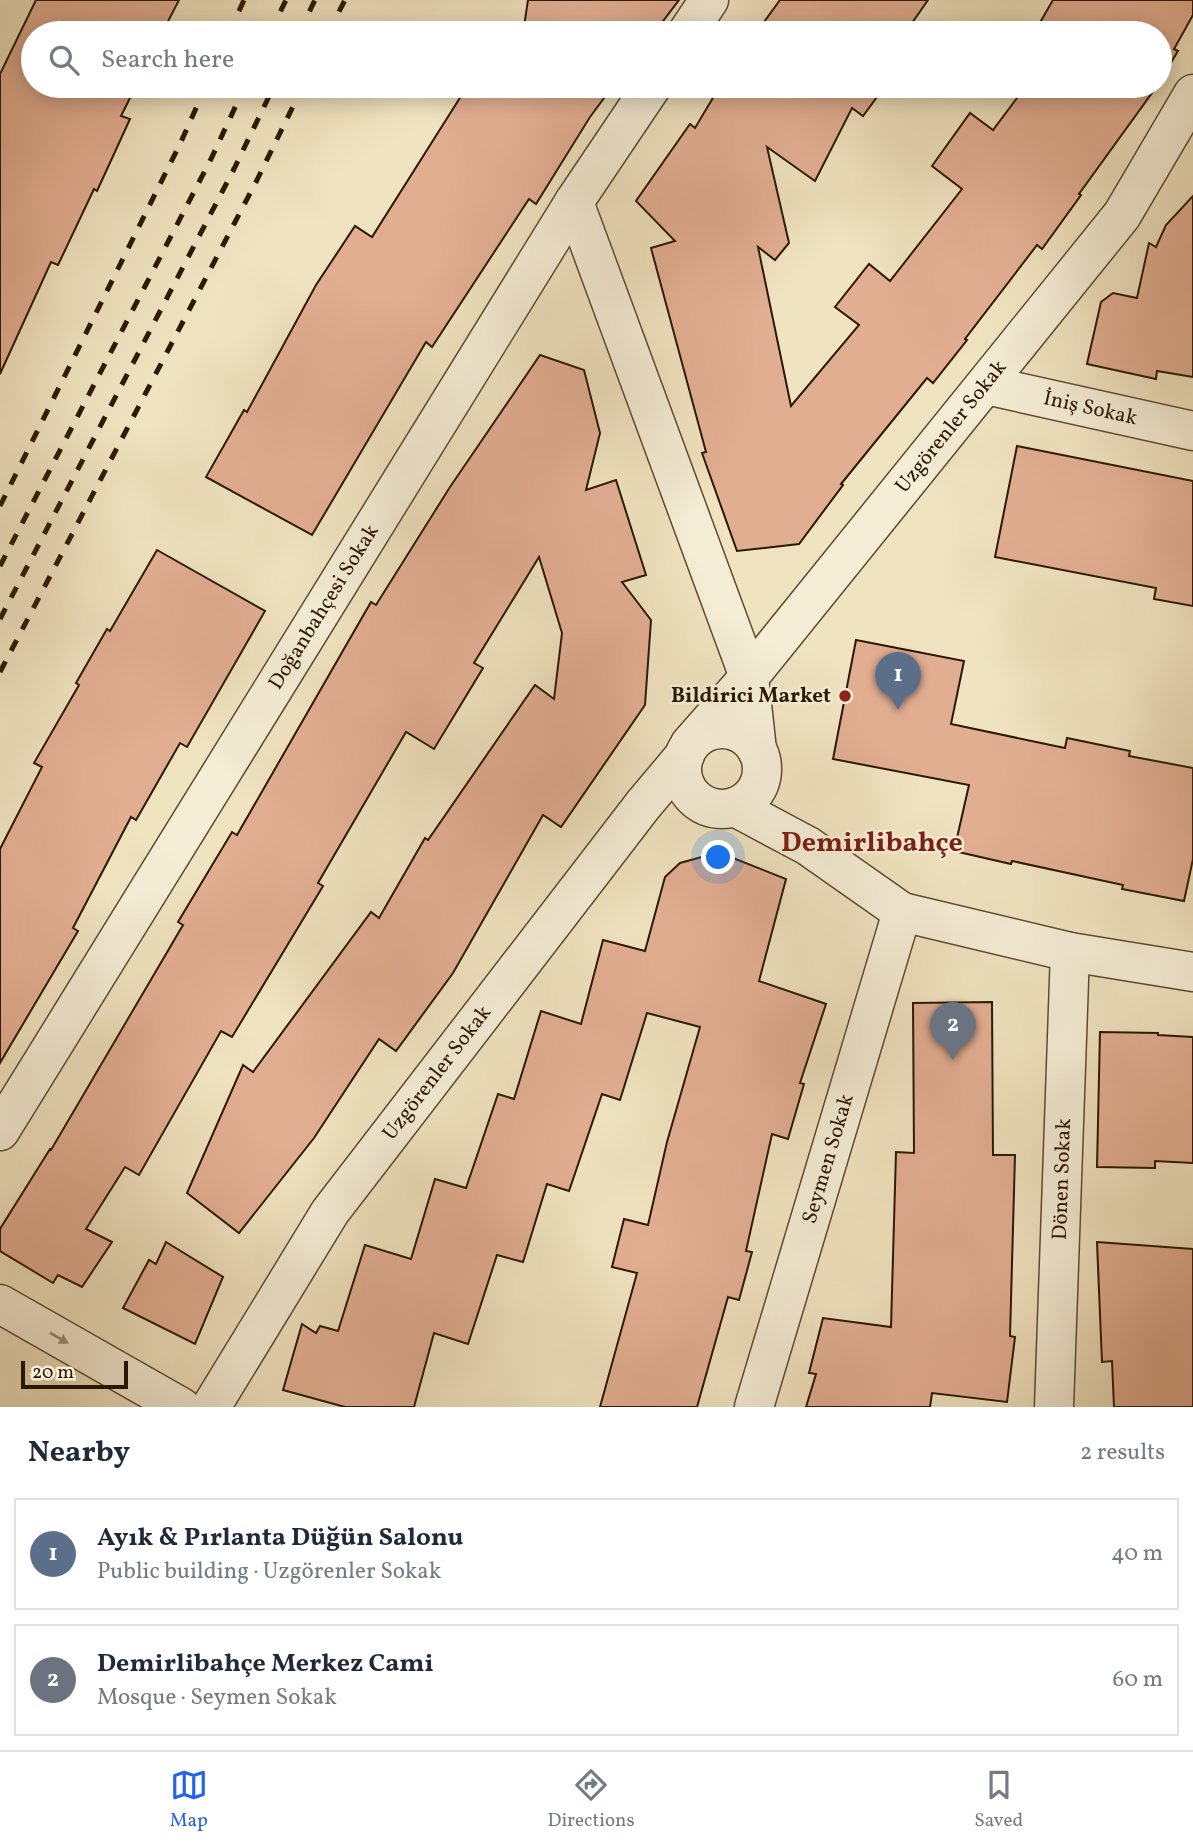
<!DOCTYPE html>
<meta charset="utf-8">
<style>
:root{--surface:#fff;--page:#f2f2f3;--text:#1f2937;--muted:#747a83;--line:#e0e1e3;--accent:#2563eb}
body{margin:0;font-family:Vollkorn,serif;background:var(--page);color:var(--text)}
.scale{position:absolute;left:21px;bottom:18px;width:107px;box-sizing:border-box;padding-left:7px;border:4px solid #2b1804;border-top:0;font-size:19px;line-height:24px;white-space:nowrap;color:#2b1804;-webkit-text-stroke:5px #f5edd6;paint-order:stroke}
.you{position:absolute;left:719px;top:858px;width:24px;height:24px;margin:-18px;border:5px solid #fff;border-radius:50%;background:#1a73e8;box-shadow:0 0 0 10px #1a73e833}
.badge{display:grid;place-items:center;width:46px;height:46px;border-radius:50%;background:var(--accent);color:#fff;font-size:23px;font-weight:700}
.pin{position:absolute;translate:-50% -58px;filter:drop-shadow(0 2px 4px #0008)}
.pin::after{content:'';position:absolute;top:37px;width:24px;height:21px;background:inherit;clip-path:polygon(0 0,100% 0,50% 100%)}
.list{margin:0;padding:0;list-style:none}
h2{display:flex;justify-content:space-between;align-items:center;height:91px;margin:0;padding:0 28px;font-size:30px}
h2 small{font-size:23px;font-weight:400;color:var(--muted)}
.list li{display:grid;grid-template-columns:46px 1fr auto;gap:21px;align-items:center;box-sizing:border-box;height:112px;margin:0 14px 14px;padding:0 14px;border:2px solid var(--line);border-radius:0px}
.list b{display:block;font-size:26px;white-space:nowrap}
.list p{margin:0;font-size:23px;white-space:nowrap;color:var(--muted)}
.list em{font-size:23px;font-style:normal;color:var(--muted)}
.icon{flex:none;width:38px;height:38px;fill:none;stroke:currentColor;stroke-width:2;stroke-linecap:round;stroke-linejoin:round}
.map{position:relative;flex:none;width:1193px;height:1407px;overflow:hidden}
.search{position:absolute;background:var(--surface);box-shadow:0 4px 18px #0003;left:21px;right:21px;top:21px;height:77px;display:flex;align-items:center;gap:18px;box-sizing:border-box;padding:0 24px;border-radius:38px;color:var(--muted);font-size:26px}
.sheet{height:343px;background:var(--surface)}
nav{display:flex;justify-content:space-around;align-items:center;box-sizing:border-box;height:98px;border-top:2px solid var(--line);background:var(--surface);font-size:19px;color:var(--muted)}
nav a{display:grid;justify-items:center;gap:4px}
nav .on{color:var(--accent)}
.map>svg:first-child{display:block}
</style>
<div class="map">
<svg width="1193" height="1407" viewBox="0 0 1193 1407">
<rect width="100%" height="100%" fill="#f0e3c0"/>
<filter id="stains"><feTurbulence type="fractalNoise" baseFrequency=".00286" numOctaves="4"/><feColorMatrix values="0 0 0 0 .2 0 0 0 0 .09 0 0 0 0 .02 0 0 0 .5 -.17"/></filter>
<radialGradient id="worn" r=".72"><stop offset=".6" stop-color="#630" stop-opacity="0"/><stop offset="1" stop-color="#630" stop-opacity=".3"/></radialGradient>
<g fill="#e2ae92" stroke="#2b1804" stroke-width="2">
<path d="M36 0H179L162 33H33V86H136L121 116 130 119 97 191 94 189 58 265 51 262 0 374V74Z"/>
<path d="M528 0H679L654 33H523Z"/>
<path d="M780 0H928L905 33H756Z"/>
<path d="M1053 0H1193V15L1174 49 1178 51 1160 81V33H1034Z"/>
<path d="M515 86H613L590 117 536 204 529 199 432 347 426 342 312 535 206 477 244 410 247 412 316 285 355 226 372 237 463 93 514 96Z"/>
<path d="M720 86H885L863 116 852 108 815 181 767 147 789 243 775 260 758 247 791 406 859 325 835 307 869 264 890 281 962 189 932 166 970 113 993 130 1026 86H1157L1079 194 1081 195 1042 249 1037 245 965 339 967 340 933 383 927 378 841 484 843 485 799 544 737 551 702 453 706 452 651 248 675 241 636 201 690 124 695 128Z"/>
<path d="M1193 196V377L1157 371 1156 379 1087 364 1101 302 1113 293 1137 298 1149 243 1156 247 1166 225Z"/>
<path d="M540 355 584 370 600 433 586 490 616 480 646 575 622 582 651 620 645 705 561 827 543 815 453 973 396 1051 379 1039 314 1138 239 1233 187 1193 243 1065 253 1072 371 912 379 918 425 838 428 840 535 685 554 699 562 633 539 557 474 663 483 668 434 749 406 732 318 883 323 886 232 1037 221 1031 139 1175 125 1167 86 1229 112 1242 82 1287 58 1275 53 1283 0 1251V1229L50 1149 51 1150 183 925 178 922 232 832 237 835 371 602 376 605 450 487Z"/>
<path d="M1017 446 1193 481V606L1154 599 1156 588 995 557Z"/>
<path d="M157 550 265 611 187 747 180 743 136 820 131 817 73 928 78 931 0 1063V849L42 767 34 763 79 685 76 683 107 629 110 631Z"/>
<path d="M856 640 964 661 951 724 1065 748 1067 738 1130 751 1129 756 1193 768V859L1184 901 1122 889 1123 885 1012 861 1011 864 954 851 969 785 833 759Z"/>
<path d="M709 855 733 858 786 879 759 981 826 1004 800 1083 804 1084 788 1139 772 1134 746 1251 752 1252 739 1300 728 1297 697 1407H600L637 1273 612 1267 624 1219 648 1225 667 1142 700 1027 647 1013 620 1100 602 1094 569 1191 547 1184 523 1262 497 1255 468 1344 434 1333 414 1407H345L283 1390 302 1324 316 1333 320 1326 338 1331 365 1245 411 1259 435 1179 466 1188 498 1094 514 1099 541 1011 581 1024 603 940 645 951 665 877 680 863Z"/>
<path d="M992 1002 993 1155H1015L1010 1336 1015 1337 1007 1402 932 1393 930 1407H806L816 1374 809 1373 823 1318 891 1327 896 1152 914 1153 913 1003Z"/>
<path d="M1100 1032 1158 1033V1035L1193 1037V1163L1155 1161V1168L1097 1167Z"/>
<path d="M166 1242 223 1277 195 1344 123 1308 149 1260 156 1264Z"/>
<path d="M1097 1242 1193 1249V1407H1114L1112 1361 1102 1362Z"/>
</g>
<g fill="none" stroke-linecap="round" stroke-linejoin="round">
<g stroke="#5c4b33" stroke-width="41">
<g id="minor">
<path d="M687 33 709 0"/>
<path d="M574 202 749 677 757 750"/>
<path id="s1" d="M986 385 1193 431"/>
<circle cx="722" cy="769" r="40"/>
<path id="s2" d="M690 744 749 677 1122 215 1193 94"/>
<path d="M735 807 808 846 902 912 1070 952 1193 972"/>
<path id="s3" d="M0 1131 574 202 652 86"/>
<path d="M0 1304 181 1407"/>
<path id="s4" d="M211 1407 330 1212 643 805 685 755"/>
<path id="s5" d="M754 1407 902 912"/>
<path id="s6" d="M1054 1407 1070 952"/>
</g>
</g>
<use href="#minor" stroke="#f5edd6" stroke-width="38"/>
<g stroke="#2b1804" stroke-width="5" stroke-dasharray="12 12" stroke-linecap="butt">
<path d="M229 33 244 0"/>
<path d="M270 33 286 0"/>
<path d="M299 33 315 0"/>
<path d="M328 33 345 0"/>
<path d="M0 506 180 144 206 86"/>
<path d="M0 566 211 159 245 86"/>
<path d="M0 619 234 169 274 86"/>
<path d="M0 672 257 180 303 86"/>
</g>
</g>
<defs><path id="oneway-solid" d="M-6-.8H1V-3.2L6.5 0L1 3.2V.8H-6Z" transform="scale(1.75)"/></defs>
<use fill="#9a8d78" href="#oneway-solid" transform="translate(59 1338) rotate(30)"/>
<circle fill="#8f2418" stroke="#f5edd6" stroke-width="2.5" cx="845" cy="696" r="7"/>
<g text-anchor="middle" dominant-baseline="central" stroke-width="5" stroke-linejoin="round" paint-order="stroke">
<g font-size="21" fill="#2b1804" stroke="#f5edd6">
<text stroke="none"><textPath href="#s1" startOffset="107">İniş Sokak</textPath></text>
<text stroke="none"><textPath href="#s2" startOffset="411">Uzgörenler Sokak</textPath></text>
<text stroke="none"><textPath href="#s3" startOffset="616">Doğanbahçesi Sokak</textPath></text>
<text stroke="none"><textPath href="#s4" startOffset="404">Uzgörenler Sokak</textPath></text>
<text stroke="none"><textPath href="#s5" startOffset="259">Seymen Sokak</textPath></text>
<text stroke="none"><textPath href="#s6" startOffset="228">Dönen Sokak</textPath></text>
</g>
<g font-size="21" font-weight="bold" fill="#2b1804" stroke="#f5edd6" text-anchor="end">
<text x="831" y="696">Bildirici Market</text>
</g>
<g font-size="28" font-weight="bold" fill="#7a1f14" stroke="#f5edd6">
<text x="872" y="843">Demirlibahçe</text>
</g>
</g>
<rect width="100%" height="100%" filter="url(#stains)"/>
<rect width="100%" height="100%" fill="url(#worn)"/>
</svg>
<div class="scale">20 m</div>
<div class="you"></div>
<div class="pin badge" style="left:898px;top:710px;background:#5c6f8a">1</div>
<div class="pin badge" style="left:953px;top:1060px;background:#6b7280">2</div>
<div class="search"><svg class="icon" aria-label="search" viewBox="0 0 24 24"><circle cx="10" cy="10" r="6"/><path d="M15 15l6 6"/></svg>Search here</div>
</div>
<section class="sheet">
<h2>Nearby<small>2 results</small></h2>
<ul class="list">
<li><span class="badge" style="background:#5c6f8a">1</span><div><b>Ayık &amp; Pırlanta Düğün Salonu</b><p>Public building · Uzgörenler Sokak</p></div><em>40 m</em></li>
<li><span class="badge" style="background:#6b7280">2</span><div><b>Demirlibahçe Merkez Cami</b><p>Mosque · Seymen Sokak</p></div><em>60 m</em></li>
</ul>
</section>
<nav>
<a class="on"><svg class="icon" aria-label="map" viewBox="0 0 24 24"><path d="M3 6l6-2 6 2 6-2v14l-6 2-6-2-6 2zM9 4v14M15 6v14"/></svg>Map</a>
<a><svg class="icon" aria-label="directions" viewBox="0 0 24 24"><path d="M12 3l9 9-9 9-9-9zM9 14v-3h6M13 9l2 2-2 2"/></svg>Directions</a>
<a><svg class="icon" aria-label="saved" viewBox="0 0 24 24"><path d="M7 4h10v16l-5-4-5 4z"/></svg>Saved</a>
</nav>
